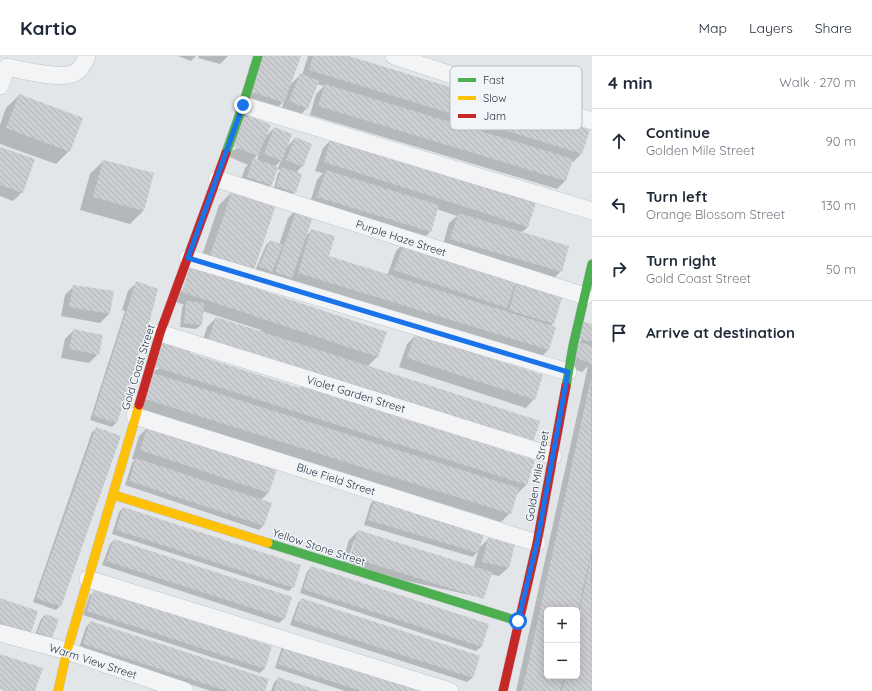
<!DOCTYPE html>
<meta charset="utf-8">
<style>
:root{--surface:#fff;--page:#f6f6f7;--text:#1f2937;--muted:#747a83;--line:#e0e1e3}
body{margin:0;font-family:Quicksand,sans-serif;background:var(--page);color:var(--text)}
.controls{position:absolute;right:12px;bottom:12px;display:grid;overflow:hidden;border-radius:6px;box-shadow:0 2px 10px #0003}
.controls button{width:36px;height:36px;display:grid;place-items:center;padding:0;border:0;border-bottom:1px solid var(--line);background:var(--surface);color:var(--text);font:20px sans-serif}
.stop{position:absolute;width:12px;height:12px;margin:-9px;border:3px solid #1a73e8;border-radius:50%;background:#fff}
.stop.end{background:#1a73e8;border-color:#fff;box-shadow:0 1px 4px #0008}
.list{margin:0;padding:0;list-style:none}
h2{display:flex;justify-content:space-between;align-items:center;height:52px;margin:0;padding:0 16px;font-size:17px}
h2 small{font-size:13px;font-weight:400;color:var(--muted)}
.list li{display:grid;grid-template-columns:26px 1fr auto;gap:12px;align-items:center;box-sizing:border-box;height:64px;padding:0 16px;border-top:1px solid var(--line)}
.list b{display:block;font-size:15px;white-space:nowrap}
.list p{margin:0;font-size:13px;white-space:nowrap;color:var(--muted)}
.list em{font-size:13px;font-style:normal;color:var(--muted)}
.icon{flex:none;width:22px;height:22px;fill:none;stroke:currentColor;stroke-width:2;stroke-linecap:round;stroke-linejoin:round}
.map{position:relative;flex:none;width:592px;height:635px;overflow:hidden}
header{display:flex;align-items:center;gap:24px;box-sizing:border-box;height:56px;padding:0 20px;background:var(--surface);border-bottom:1px solid var(--line)}
header strong{font-size:19px}
nav{display:flex;gap:22px;margin-inline-start:auto;font-size:14px}
main{display:flex}
aside{flex:1;background:var(--surface)}
.map>svg:first-child{display:block}
</style>
<header>
<strong>Kartio</strong>
<nav><a>Map</a><a>Layers</a><a>Share</a></nav>
</header>
<main>
<div class="map">
<svg width="592" height="635" viewBox="0 0 592 635">
<defs>
<pattern id="building-back-hatch" width="6" height="6" patternUnits="userSpaceOnUse"><rect width="6" height="6" fill="#ccced1"/><path d="M-1 5l2 2M0 0l6 6M5-1l2 2" fill="none" stroke="#afb2b5"/></pattern>
</defs>
<rect width="100%" height="100%" fill="#e3e6e9"/>
<g fill="#0003" fill-rule="evenodd">
<path d="M178 0H196L191 5Z"/>
<path d="M199 0H228L220 8 198 2Z"/>
<path d="M300 0 289 30 300 19H302L308 0H345L582 97 573 106H571L566 124 557 133 310 59 316 38 324 30 317 28 307 52 299 61 281 54 284 45 270 60 238 48Z"/>
<path d="M19 39 69 95 56 108 0 88V69L6 52Z"/>
<path d="M274 72 286 92 295 82 302 110 296 117 295 136 291 140 273 135 278 117 281 114 276 113 271 129 262 138 239 130 245 112 248 109 223 98 264 82ZM259 97 257 105 253 103 256 101ZM281 104 278 112 275 111Z"/>
<path d="M332 83 528 171 521 177 561 215 552 224 442 192 449 167 457 160 437 153 430 176 421 185 309 150 317 124 323 117 315 115 323 92Z"/>
<path d="M0 92 22 136 13 145 0 140Z"/>
<path d="M103 105 143 155 130 168 80 154 90 118Z"/>
<path d="M232 136 252 216 241 228 385 276 377 301 368 310 200 293 207 271 216 262 260 276 261 274 202 255 201 269 196 273 180 271 182 251 184 249 174 245 197 214 219 149Z"/>
<path d="M297 153 306 180 311 175 327 201 387 220 396 195 405 186 513 230 518 226 554 267 550 270 554 272 548 294 539 303 290 226 291 222 283 230 267 225 270 216 267 219 255 215 266 189 270 185 279 189 288 162Z"/>
<path d="M137 226 153 251 116 367 112 371 90 364 125 255 122 254 128 235Z"/>
<path d="M74 230 109 258 100 267 61 260 65 239Z"/>
<path d="M592 269V635H516L588 310 582 316 563 309ZM547 554H577V620H547Z"/>
<path d="M74 274 98 298 89 307 61 302 65 283Z"/>
<path d="M416 279 534 343 526 352 399 311 407 288Z"/>
<path d="M188 298 300 333 301 331 534 405 526 429 515 440 510 457 501 466 137 352 146 319Z"/>
<path d="M148 371 268 437 261 444 271 447 263 470 259 474 125 429 132 407 135 404 132 403 139 380Z"/>
<path d="M97 372 60 550 56 554 33 546 92 376Z"/>
<path d="M375 443 478 493 488 483 508 512 499 520 490 518 483 542 341 510 349 484 358 475 474 511 478 495 473 501 364 469 371 447ZM354 485H356L349 506H347Z"/>
<path d="M123 452 293 531 289 535 112 478 119 456Z"/>
<path d="M114 484 291 541 284 563 279 567 102 509 110 488Z"/>
<path d="M311 511 488 569 481 591 476 595 300 537 307 516Z"/>
<path d="M90 538 271 591 264 613 260 617 83 559Z"/>
<path d="M0 543 30 576 0 572Z"/>
<path d="M302 543 479 600 472 622 467 626 290 569 298 547Z"/>
<path d="M45 559 51 581 47 585 34 581 41 563Z"/>
<path d="M91 566 264 635H211L79 592 86 571Z"/>
<path d="M282 591 435 635H345L275 612Z"/>
<path d="M278 622 317 635H271L274 627Z"/>
</g>
<g fill="url(#building-back-hatch)">
<path d="M263 0H301L284 47 250 35Z"/>
<path d="M313 0H349L590 74 582 98 309 14Z"/>
<path d="M300 17 319 25 308 53 289 45Z"/>
<path d="M325 28 573 103 566 125 318 50Z"/>
<path d="M19 38 83 62 70 96 6 72Z"/>
<path d="M245 58 271 69 258 100 232 90Z"/>
<path d="M274 71 292 78 282 105 264 98Z"/>
<path d="M295 81 312 88 303 111 286 104Z"/>
<path d="M331 82 536 147 528 171 324 106Z"/>
<path d="M0 91 35 103 23 137 0 129Z"/>
<path d="M253 102 278 111 272 129 247 121Z"/>
<path d="M103 104 154 117 144 155 93 141Z"/>
<path d="M282 111 302 118 296 137 276 130Z"/>
<path d="M326 114 439 149 431 176 317 141Z"/>
<path d="M232 135 276 149 253 217 209 203Z"/>
<path d="M297 152 314 158 292 222 275 216Z"/>
<path d="M458 157 569 190 562 216 450 183Z"/>
<path d="M311 173 335 180 329 200 556 271 549 294 298 217Z"/>
<path d="M270 184 283 189 272 216 259 210Z"/>
<path d="M405 185 517 222 507 252 394 214Z"/>
<path d="M190 210 387 276 378 301 182 236Z"/>
<path d="M136 225 158 233 149 267 117 367 93 360Z"/>
<path d="M517 225 563 239 554 268 509 254Z"/>
<path d="M73 229 114 235 110 258 69 251Z"/>
<path d="M186 245 204 247 202 269 184 267Z"/>
<path d="M216 261 540 365 532 389 208 284Z"/>
<path d="M581 265 592 268V286L576 282Z"/>
<path d="M73 273 103 279 99 299 69 293Z"/>
<path d="M415 278 543 319 535 344 407 302Z"/>
<path d="M163 285 191 294 190 297 300 332 297 342 301 330 535 404 527 429 155 311Z"/>
<path d="M577 285 592 290V308L571 300Z"/>
<path d="M153 317 519 432 511 458 145 343Z"/>
<path d="M591 322 592 493 582 537 578 558 577 554H547V620H564L560 635H522Z"/>
<path d="M148 370 277 413 269 437 140 394Z"/>
<path d="M96 371 121 380 61 551 36 542Z"/>
<path d="M136 402 272 447 264 470 129 425Z"/>
<path d="M375 442 485 475 478 497 368 464Z"/>
<path d="M123 451 301 509 294 532 116 474Z"/>
<path d="M358 474 492 516 484 543 350 501Z"/>
<path d="M488 482 515 488 509 512 482 506Z"/>
<path d="M114 483 292 541 285 563 106 505Z"/>
<path d="M591 501 592 635H562L565 620H577V567Z"/>
<path d="M311 510 489 568 482 591 303 533Z"/>
<path d="M94 532 272 590 265 613 87 555Z"/>
<path d="M0 542 38 555 31 577 0 567Z"/>
<path d="M301 542 480 600 473 622 294 564Z"/>
<path d="M45 558 59 563 52 582 37 576Z"/>
<path d="M90 565 269 623 265 635H227L83 588Z"/>
<path d="M286 585 438 635H361L278 608Z"/>
<path d="M0 598 43 612 35 635H5L0 633Z"/>
<path d="M278 621 320 635H274Z"/>
</g>
<g fill="none" stroke-linecap="round" stroke-linejoin="round">
<g stroke="#c1c4c7" stroke-width="18">
<g id="street">
<path d="M394 0 592 65"/>
<path d="M0 30 7 11C23 14 57 23 72 18 79 16 85 7 87 0"/>
<path d="M243 49 592 155"/>
<path d="M217 123 585 240"/>
<path d="M188 202 568 316"/>
<path d="M160 277 553 400"/>
<path d="M135 360 537 487"/>
<path d="M88 523 450 635"/>
<path d="M0 577 67 595 185 635"/>
</g>
</g>
<g stroke="#c1c4c7" stroke-width="10">
<g id="fast">
<path d="M226 97 243 49 258 0"/>
<path d="M566 330 573 290 592 208"/>
<path d="M268 487 518 565"/>
</g>
</g>
<g stroke="#c1c4c7" stroke-width="10">
<g id="slow">
<path d="M114 439 268 487"/>
<path d="M58 635 67 595 139 349"/>
</g>
</g>
<g stroke="#c1c4c7" stroke-width="10">
<g id="jam">
<path d="M139 349 160 277 226 97"/>
<path d="M503 635 537 487 566 330"/>
</g>
</g>
<use href="#street" stroke="#f3f4f5" stroke-width="17"/>
<use href="#fast" stroke="#4caf50" stroke-width="9"/>
<use href="#slow" stroke="#ffc107" stroke-width="9"/>
<use href="#jam" stroke="#c62828" stroke-width="9"/>
</g>
<g fill="none" stroke-linecap="round" stroke-linejoin="round">
<path stroke="#1a73e8" stroke-width="5" d="M243 49 188 202 568 316 537 487 518 565"/>
</g>
<g text-anchor="middle" dominant-baseline="central" stroke-width="3" stroke-linejoin="round" paint-order="stroke">
<g font-size="11" fill="#283544" stroke="#f1f5f8">
<text transform="translate(401 182) rotate(18)">Purple Haze Street</text>
<text transform="translate(138 311) rotate(-73)">Gold Coast Street</text>
<text transform="translate(356 338) rotate(17)">Violet Garden Street</text>
<text transform="translate(537 420) rotate(-80)">Golden Mile Street</text>
<text transform="translate(336 423) rotate(18)">Blue Field Street</text>
<text transform="translate(319 491) rotate(18)">Yellow Stone Street</text>
<text transform="translate(93 605) rotate(18)">Warm View Street</text>
</g>
</g>
<rect x="450" y="10" width="132" height="64" rx="6" fill="#f1f5f8" stroke="#b5bbc2" stroke-width="1"/>
<rect x="458" y="22" width="18" height="4" fill="#4caf50"/>
<rect x="458" y="40" width="18" height="4" fill="#ffc107"/>
<rect x="458" y="58" width="18" height="4" fill="#c62828"/>
<g font-size="11" fill="#283544">
<text x="483" y="28">Fast</text>
<text x="483" y="46">Slow</text>
<text x="483" y="64">Jam</text>
</g>
</svg>
<div class="controls">
<button>+</button>
<button>−</button>
</div>
<div class="stop" style="left:518px;top:565px"></div>
<div class="stop end" style="left:243px;top:49px"></div>
</div>
<aside>
<h2>4 min<small>Walk · 270 m</small></h2>
<ul class="list">
<li><svg class="icon" aria-label="ahead" viewBox="0 0 24 24"><path d="M12 20V5M6 11l6-6 6 6"/></svg><div><b>Continue</b><p>Golden Mile Street</p></div><em>90 m</em></li>
<li><svg class="icon" aria-label="left" viewBox="0 0 24 24"><path d="M17 20v-9H6M10 6l-5 5 5 5"/></svg><div><b>Turn left</b><p>Orange Blossom Street</p></div><em>130 m</em></li>
<li><svg class="icon" aria-label="right" viewBox="0 0 24 24"><path d="M7 20v-9h11M14 6l5 5-5 5"/></svg><div><b>Turn right</b><p>Gold Coast Street</p></div><em>50 m</em></li>
<li><svg class="icon" aria-label="arrive" viewBox="0 0 24 24"><path d="M6 21V4h12l-3 4 3 4H6"/></svg><div><b>Arrive at destination</b></div></li>
</ul>
</aside>
</main>
